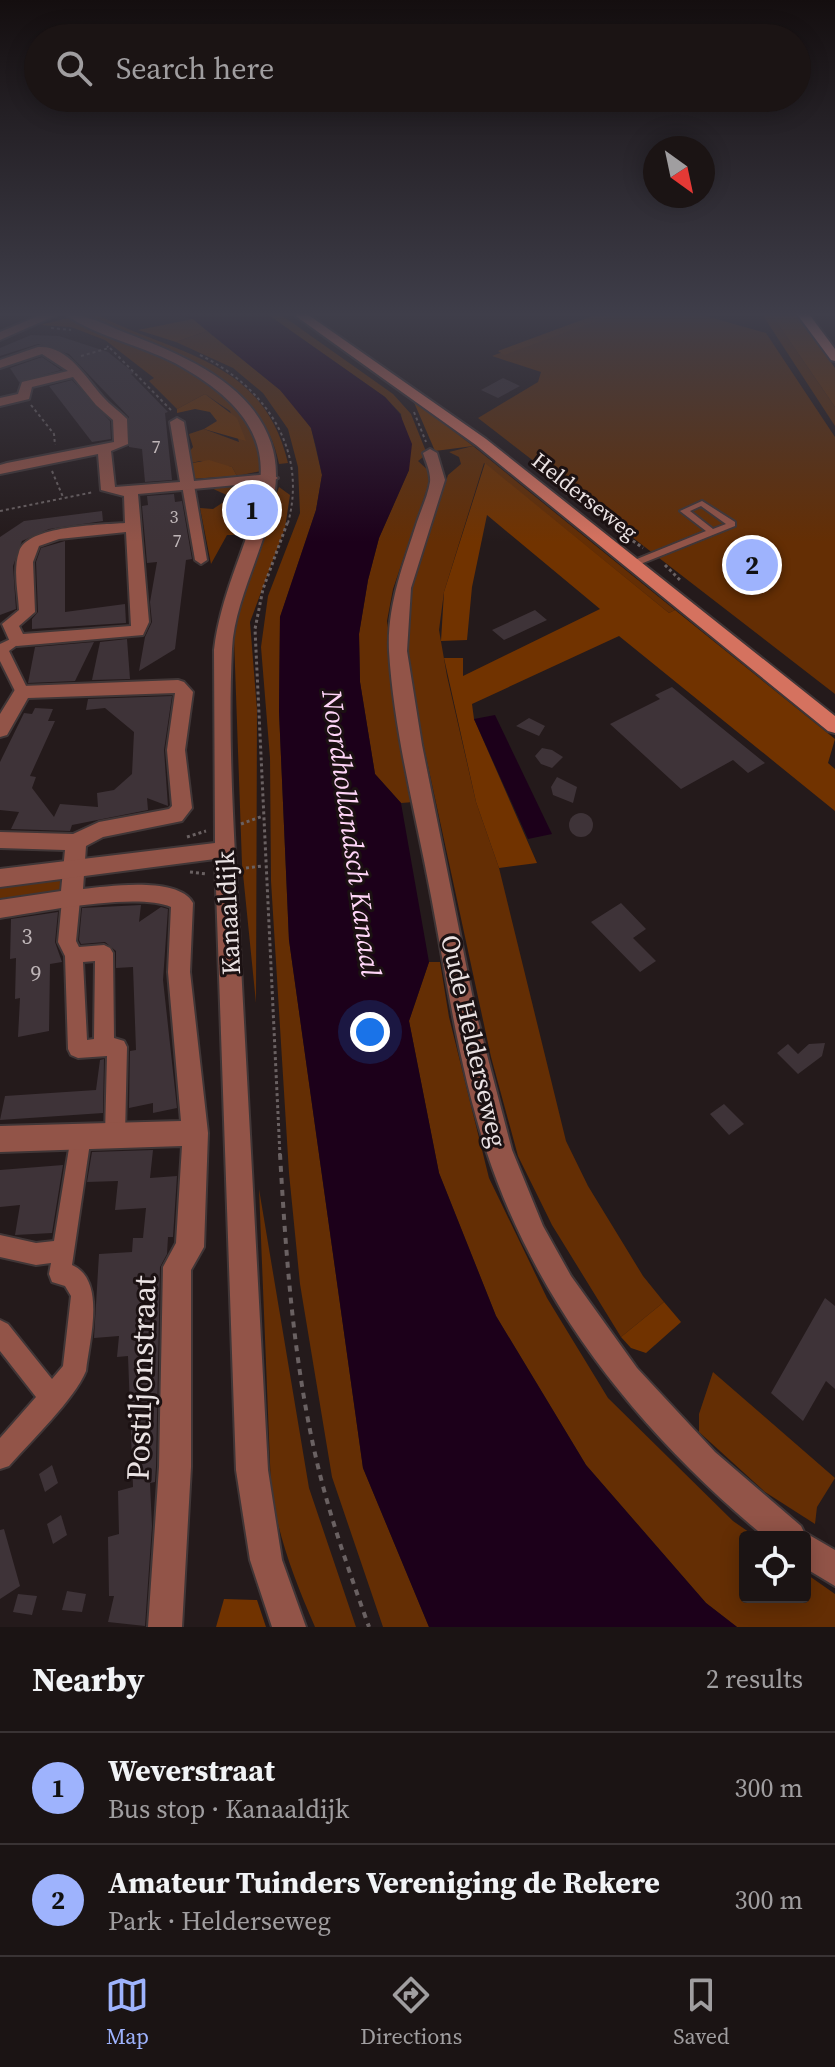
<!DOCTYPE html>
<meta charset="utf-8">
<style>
:root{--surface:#1b1414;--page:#282122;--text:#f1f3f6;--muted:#a09ea0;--line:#393334;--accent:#9eb3fd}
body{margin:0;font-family:"Source Serif 4",serif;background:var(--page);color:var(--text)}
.controls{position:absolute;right:24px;bottom:24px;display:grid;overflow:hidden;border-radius:8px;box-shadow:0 4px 20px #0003}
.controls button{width:72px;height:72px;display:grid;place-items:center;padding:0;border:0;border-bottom:2px solid var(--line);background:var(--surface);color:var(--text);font:40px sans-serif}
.compass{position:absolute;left:643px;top:136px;width:72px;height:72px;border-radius:50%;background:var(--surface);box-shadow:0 4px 20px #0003;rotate:147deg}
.you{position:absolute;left:370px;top:1032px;width:28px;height:28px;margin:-20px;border:6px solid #fff;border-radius:50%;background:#1a73e8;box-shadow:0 0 0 12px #1a73e833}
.badge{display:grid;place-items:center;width:52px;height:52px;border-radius:50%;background:var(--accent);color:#111;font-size:26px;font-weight:700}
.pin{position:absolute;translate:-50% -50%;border:4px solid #fff;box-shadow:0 2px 8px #0006}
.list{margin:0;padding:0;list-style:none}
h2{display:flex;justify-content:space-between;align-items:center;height:104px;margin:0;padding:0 32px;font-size:34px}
h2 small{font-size:26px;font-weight:400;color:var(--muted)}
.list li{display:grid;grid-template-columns:52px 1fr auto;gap:24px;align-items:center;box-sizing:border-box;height:112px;padding:0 32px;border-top:2px solid var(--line)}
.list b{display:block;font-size:30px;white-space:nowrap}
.list p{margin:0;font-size:26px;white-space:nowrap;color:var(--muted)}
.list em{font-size:26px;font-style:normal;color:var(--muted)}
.icon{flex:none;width:44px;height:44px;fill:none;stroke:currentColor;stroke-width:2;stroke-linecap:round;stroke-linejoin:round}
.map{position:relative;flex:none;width:835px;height:1627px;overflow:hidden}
.search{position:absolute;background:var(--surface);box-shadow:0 4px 20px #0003;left:24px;right:24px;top:24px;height:88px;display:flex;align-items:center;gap:20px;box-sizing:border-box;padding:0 28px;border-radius:44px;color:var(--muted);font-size:30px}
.sheet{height:328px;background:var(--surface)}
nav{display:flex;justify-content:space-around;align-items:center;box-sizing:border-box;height:112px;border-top:2px solid var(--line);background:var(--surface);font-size:22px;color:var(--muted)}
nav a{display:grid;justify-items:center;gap:4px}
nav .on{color:var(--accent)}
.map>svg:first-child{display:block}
</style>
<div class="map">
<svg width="835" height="1627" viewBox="0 0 835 1627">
<rect width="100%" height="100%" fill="#241a1b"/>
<g fill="#642e04">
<path d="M81 314H96C177 356 263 358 288 463L279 464C261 371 157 346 81 314Z"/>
<path d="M267 314H280L393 394 411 414 427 454 418 461 432 474 393 589 387 621 414 802 401 803 375 774 360 682 359 634 368 580 379 538 409 470 401 414 385 397Z"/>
<path d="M605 314H699L766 333 835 437V694L478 418 538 382 541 372 492 356Z"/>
<path d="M762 314H771L835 407V426Z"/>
<path d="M68 318C135 346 224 371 259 440 263 448 261 462 261 471L237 476 232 467 200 461 187 464 186 456 193 447 189 434 204 429 239 442 230 411 205 394 177 409 149 381 154 378 105 340 71 327 40 325Z"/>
<path d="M207 331 290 398 311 428 322 475 316 510 280 617 279 711 289 940 363 1468 429 1627H383L332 1477 300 1284 289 1173 271 881 270 758 261 647 268 596 300 513 298 467 288 429 263 393 233 368 176 342Z"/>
<path d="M473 446 675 610 669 613 484 463 444 592 439 630 447 676 476 802 499 868 566 1141 588 1186 643 1276 664 1302 621 1337 552 1225 518 1156 491 1057 409 678 406 627 412 585 448 475 461 464 459 457 449 452Z"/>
<path d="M260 485 244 535H227L211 564 200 508 213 509 231 497 209 487Z"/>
<path d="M279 487 290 495 285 528 250 622 257 710 256 1003 242 864 234 638 236 614Z"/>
<path d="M67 879 66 890 0 901V887Z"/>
<path d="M429 962H440L449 1017 489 1178 547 1298 608 1398 733 1521 756 1537H745V1597H805V1573L835 1594V1627H737L706 1603 586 1465 496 1316 439 1173 409 1021Z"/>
<path d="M259 1189 309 1488 356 1627H315C295 1581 278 1537 271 1488Z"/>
<path d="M713 1372 835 1478 817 1507 815 1524 765 1492 699 1432V1414Z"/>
</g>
<g fill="#713300">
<path d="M598 314H616L504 355 498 351Z"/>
<path d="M771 314H797L835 368V407Z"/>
<path d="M193 319 207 331 176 342 138 330Z"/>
<path d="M205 394 237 418 246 441 204 429 217 421 210 412 195 409 177 413V409Z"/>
<path d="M413 400 473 446 435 451Z"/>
<path d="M209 460 232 467 237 476 190 479 187 464Z"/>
<path d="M485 463 669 613 675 610 835 739 828 763 835 769V811L619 636 472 704 474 719 537 863 499 868 476 802 444 658H463V676L600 609 487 515 472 587 467 640 441 641 444 592Z"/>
<path d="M664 1302 681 1322 646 1353 631 1348 621 1337Z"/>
<path d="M224 1599 257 1600 266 1627H216Z"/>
</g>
<g fill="#1c001a">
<path d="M167 314H267L385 397 400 414 412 444 409 470 379 538 368 580 359 634 360 682 375 774 401 803 429 962 409 1021 439 1173 496 1316 586 1465 706 1603 737 1627H429L363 1468 289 940 279 711 280 617 316 510 322 475 316 447 311 428 280 390 193 319Z"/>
<path d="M495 715 552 834 528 839 474 719Z"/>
</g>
<g fill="#3e3338">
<path d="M31 335 59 336 108 352 134 373 131 374 168 412 165 413 172 480 145 482 142 449 129 447V417L69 354 38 344 0 356V348Z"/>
<path d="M42 357 61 370 19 382 10 368Z"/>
<path d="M503 378 520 386 498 398 481 390Z"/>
<path d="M72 380 110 421 111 439 92 442 49 386Z"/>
<path d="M174 494 175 502 182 501 192 559 186 560 175 649 139 671 145 637 152 622 150 602 157 562 147 563 142 506 148 505 147 496Z"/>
<path d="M102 511 103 521 49 529 22 541 13 566 16 609 0 615V537L24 521Z"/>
<path d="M65 541V612L125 604 126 623 32 629V619L38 612 36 562 41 548Z"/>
<path d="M535 610 547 620 504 640 492 630Z"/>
<path d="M127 639 130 679 92 680 100 642Z"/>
<path d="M94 642 75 681 28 683 35 647Z"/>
<path d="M672 687 712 720 765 763 748 773 733 760 681 789 610 724 660 699 655 695Z"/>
<path d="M172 696 164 750 168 806 147 798 148 810 72 825 70 831 11 829 19 812 0 810V762L24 713 32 714 35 708 53 709 48 721H55L30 776 36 777 32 788 54 817 60 804 98 807 97 793 114 790 132 774 134 732 105 708 86 710 88 699Z"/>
<path d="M529 718 545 726 539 736 516 726Z"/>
<path d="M542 748 552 750 563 757 552 768 541 764 535 756Z"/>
<path d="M557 777 577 787 573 803 553 795 551 787Z"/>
<circle cx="581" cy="825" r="12"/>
<path d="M621 903 646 929 633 938 656 961 640 972 591 922Z"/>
<path d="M141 905 139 922 161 907 168 909 163 980 177 1108 153 1113V1103L129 1108 130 1051 136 1050 133 967 116 968V951L105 942 81 944 79 940 82 908Z"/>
<path d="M58 912 55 942 62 962 50 964 49 1031 18 1037 20 998 15 999 16 958 10 959 11 919Z"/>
<path d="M825 1043 822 1056 798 1074 777 1053 788 1044 798 1054 809 1044Z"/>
<path d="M104 1059 103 1113 0 1120 5 1096 96 1090 100 1060Z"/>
<path d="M724 1104 744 1124 729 1135 710 1114Z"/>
<path d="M153 1150 150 1178 177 1176 173 1237H168L167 1254 160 1267 156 1467 155 1482 150 1483 152 1526 145 1626 108 1622 114 1596H109L108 1537 119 1534 118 1491 133 1487 128 1356 117 1357 119 1336 94 1338 99 1254 132 1252 133 1238H143L146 1208 115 1210 118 1181 87 1182 92 1152Z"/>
<path d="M63 1165 52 1233 15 1235 20 1205 0 1207V1170Z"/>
<path d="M825 1298 835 1306V1389L826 1381 803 1421 771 1393Z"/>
<path d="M52 1465 58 1483 45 1492 39 1474Z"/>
<path d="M61 1515 67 1535 53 1544 47 1524Z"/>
<path d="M4 1529 20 1586 0 1599V1530Z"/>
<path d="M67 1591 86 1594 82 1612 62 1610Z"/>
<path d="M18 1594 37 1596 32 1615 13 1612Z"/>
</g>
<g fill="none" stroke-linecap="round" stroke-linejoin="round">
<g stroke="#403637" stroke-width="4">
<path id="service" d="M702 501 735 522V526L638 565H632V561L706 531 680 511ZM701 506 726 524 713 529 690 511Z"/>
</g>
<g stroke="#403637" stroke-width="4">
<g id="pedestrian">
<path d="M188 482 194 485 207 560 201 564 195 560 182 485Z"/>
<path d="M17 636 24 640 9 651 29 692 22 697 17 695 0 661V644Z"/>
<path d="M71 893 77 895 80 900 76 941 79 947 104 945 110 948 113 953 114 1038 124 1041 127 1047 125 1135 122 1142 115 1145 108 1142 105 1135 107 1056 78 1058 71 1055 68 1049 65 956 58 942 62 900 65 895ZM95 961 94 1039 87 1040 83 962Z"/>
<path d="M81 1126 88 1129 91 1136 72 1265C107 1280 89 1342 86 1371 74 1400 31 1441 9 1466L0 1469V1438L36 1397 0 1351V1320L8 1324 52 1379 63 1366 71 1296 65 1286 52 1282 49 1274 51 1263 36 1265 0 1257V1235L36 1243 54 1241 71 1136 74 1129Z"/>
</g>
</g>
<g stroke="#403637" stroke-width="4">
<g id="minor">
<path d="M43 314H59L0 340V332Z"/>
<path d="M38 347C68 345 85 377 103 397 110 405 119 411 127 419L128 444 111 451 115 487 180 482 170 422 177 418 184 422 194 481 271 474 278 478 271 482 138 494 149 622 143 635 17 646 11 644 2 624 19 610C18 592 13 570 19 552 27 525 101 525 125 523L124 496 101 490 98 454 0 474V465L7 463 114 442 113 420 96 405 73 377 32 387 29 399 0 406V398L18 394 22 382 68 371 42 354 0 368V360ZM126 532 131 626 23 634 19 626 35 612 33 562 39 546 59 539Z"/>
<path d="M430 449 437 453 445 480 411 588 407 651 422 745 475 1009 512 1150 543 1226 571 1276 637 1368 715 1452 801 1526 804 1532 835 1550V1586L805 1568V1537H765C640 1433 537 1306 486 1150 459 1067 447 981 431 896 416 815 394 733 389 651 387 606 403 565 417 522 421 510 428 495 430 482 431 473 426 462 423 453Z"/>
<path d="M178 680 184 682 193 692 185 750 192 808 182 821 103 837 86 846 83 889C108 886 179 876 193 903L190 972 208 1133 204 1247 191 1270V1467L182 1627H148L159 1467 163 1267 176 1243 182 1146 0 1152V1126L181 1121 168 972 171 907C136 892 40 912 0 918V900L61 891 65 850 0 848V832L73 834 99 822 169 809 172 806 167 750 175 693 28 698 7 735 0 737V714L16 688 22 686Z"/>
</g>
</g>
<g stroke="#403637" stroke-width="4">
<path id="tertiary" d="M65 314C87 314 106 325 126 333 180 354 251 382 271 443 293 508 235 582 232 649 227 754 236 861 241 966 250 1134 259 1302 268 1470L282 1560 306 1627H272L250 1560 236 1470 215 859 0 887V869L215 843 214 650C228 531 329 451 182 367 149 347 93 336 65 314Z"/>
</g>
<g stroke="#403637" stroke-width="4">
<path id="secondary" d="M293 314H307L486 439 835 716V733L828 731 476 445Z"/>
</g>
<g stroke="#403637" stroke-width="4">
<path id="primary" d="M797 314H809L835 349V361L831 360Z"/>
</g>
<g stroke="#6a6162" stroke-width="2" stroke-dasharray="3 3" stroke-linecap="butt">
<path d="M51 328 71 330"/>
<path d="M110 348 172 411"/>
<path d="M200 355C265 387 308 449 288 523"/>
<path d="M81 356 109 348 107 346"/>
<path d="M31 405 54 434 55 445"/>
<path d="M414 412 426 442"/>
<path d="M52 471 63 497"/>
<path d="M0 511 94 492"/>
</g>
<g stroke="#6a6162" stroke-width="3" stroke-dasharray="3 3" stroke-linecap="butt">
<path d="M623 534 643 548"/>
<path d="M665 565 682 582"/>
<path d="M241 824 263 816"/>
<path d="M187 837 206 831"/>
<path d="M246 868 262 866"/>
<path d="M190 872 207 874"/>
<path d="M280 1156 255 629 263 589 288 521"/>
</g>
<path stroke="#6a6162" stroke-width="4" stroke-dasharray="6 6" stroke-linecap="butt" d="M280 1154C286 1256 293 1358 316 1458 329 1515 349 1571 369 1627"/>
<use href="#service" fill="#925448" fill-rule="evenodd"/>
<use href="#pedestrian" fill="#925448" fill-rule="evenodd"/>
<use href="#minor" fill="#925448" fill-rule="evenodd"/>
<use href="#tertiary" fill="#925448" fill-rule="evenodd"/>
<use href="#secondary" fill="#d5725f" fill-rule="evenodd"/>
<use href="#primary" fill="#fa9380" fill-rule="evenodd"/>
</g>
<linearGradient id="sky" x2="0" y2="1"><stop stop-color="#140e0f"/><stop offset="0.58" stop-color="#3f3e4a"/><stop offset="1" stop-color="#3f3e4a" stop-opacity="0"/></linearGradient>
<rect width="835" height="542" fill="url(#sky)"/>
<g text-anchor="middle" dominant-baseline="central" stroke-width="6" stroke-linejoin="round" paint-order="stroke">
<g font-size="18" fill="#bfb6b8">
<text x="156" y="446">7</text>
<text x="174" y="516">3</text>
<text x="177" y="540">7</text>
</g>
<g font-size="22" fill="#eae2e3" stroke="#1b1112">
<text transform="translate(585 496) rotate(38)">Helderseweg</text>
</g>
<g font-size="22" fill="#bfb6b8">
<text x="27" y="936">3</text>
<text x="36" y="973">9</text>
</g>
<g font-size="26" fill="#eae2e3" stroke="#1b1112">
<text transform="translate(228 913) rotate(-93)">Kanaaldijk</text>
<text transform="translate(474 1041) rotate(77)">Oude Helderseweg</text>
</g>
<g font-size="28" font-style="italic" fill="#fed5f7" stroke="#1b1112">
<text transform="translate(352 833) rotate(82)">Noordhollandsch Kanaal</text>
</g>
<g font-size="32" fill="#eae2e3" stroke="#1b1112">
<text transform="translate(141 1378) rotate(-88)">Postiljonstraat</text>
</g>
</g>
</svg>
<div class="controls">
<button><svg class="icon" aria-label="locate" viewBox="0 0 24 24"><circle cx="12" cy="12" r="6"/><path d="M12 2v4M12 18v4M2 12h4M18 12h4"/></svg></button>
</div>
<svg class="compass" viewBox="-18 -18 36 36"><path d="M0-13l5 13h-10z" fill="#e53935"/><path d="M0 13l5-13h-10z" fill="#a09ea0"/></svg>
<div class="you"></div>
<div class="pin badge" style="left:252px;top:510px">1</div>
<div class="pin badge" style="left:752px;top:565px">2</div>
<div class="search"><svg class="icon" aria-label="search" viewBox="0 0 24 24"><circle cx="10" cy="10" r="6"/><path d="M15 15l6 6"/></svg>Search here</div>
</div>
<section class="sheet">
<h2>Nearby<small>2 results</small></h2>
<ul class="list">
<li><span class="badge">1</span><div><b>Weverstraat</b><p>Bus stop · Kanaaldijk</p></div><em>300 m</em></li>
<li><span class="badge">2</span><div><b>Amateur Tuinders Vereniging de Rekere</b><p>Park · Helderseweg</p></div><em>300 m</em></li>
</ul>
</section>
<nav>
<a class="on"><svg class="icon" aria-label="map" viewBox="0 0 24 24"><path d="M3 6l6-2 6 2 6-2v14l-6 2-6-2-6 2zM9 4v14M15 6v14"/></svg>Map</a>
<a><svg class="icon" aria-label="directions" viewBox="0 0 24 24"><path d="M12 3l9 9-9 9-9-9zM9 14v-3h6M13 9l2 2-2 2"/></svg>Directions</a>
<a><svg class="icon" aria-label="saved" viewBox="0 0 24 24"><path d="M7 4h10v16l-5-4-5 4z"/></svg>Saved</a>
</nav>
